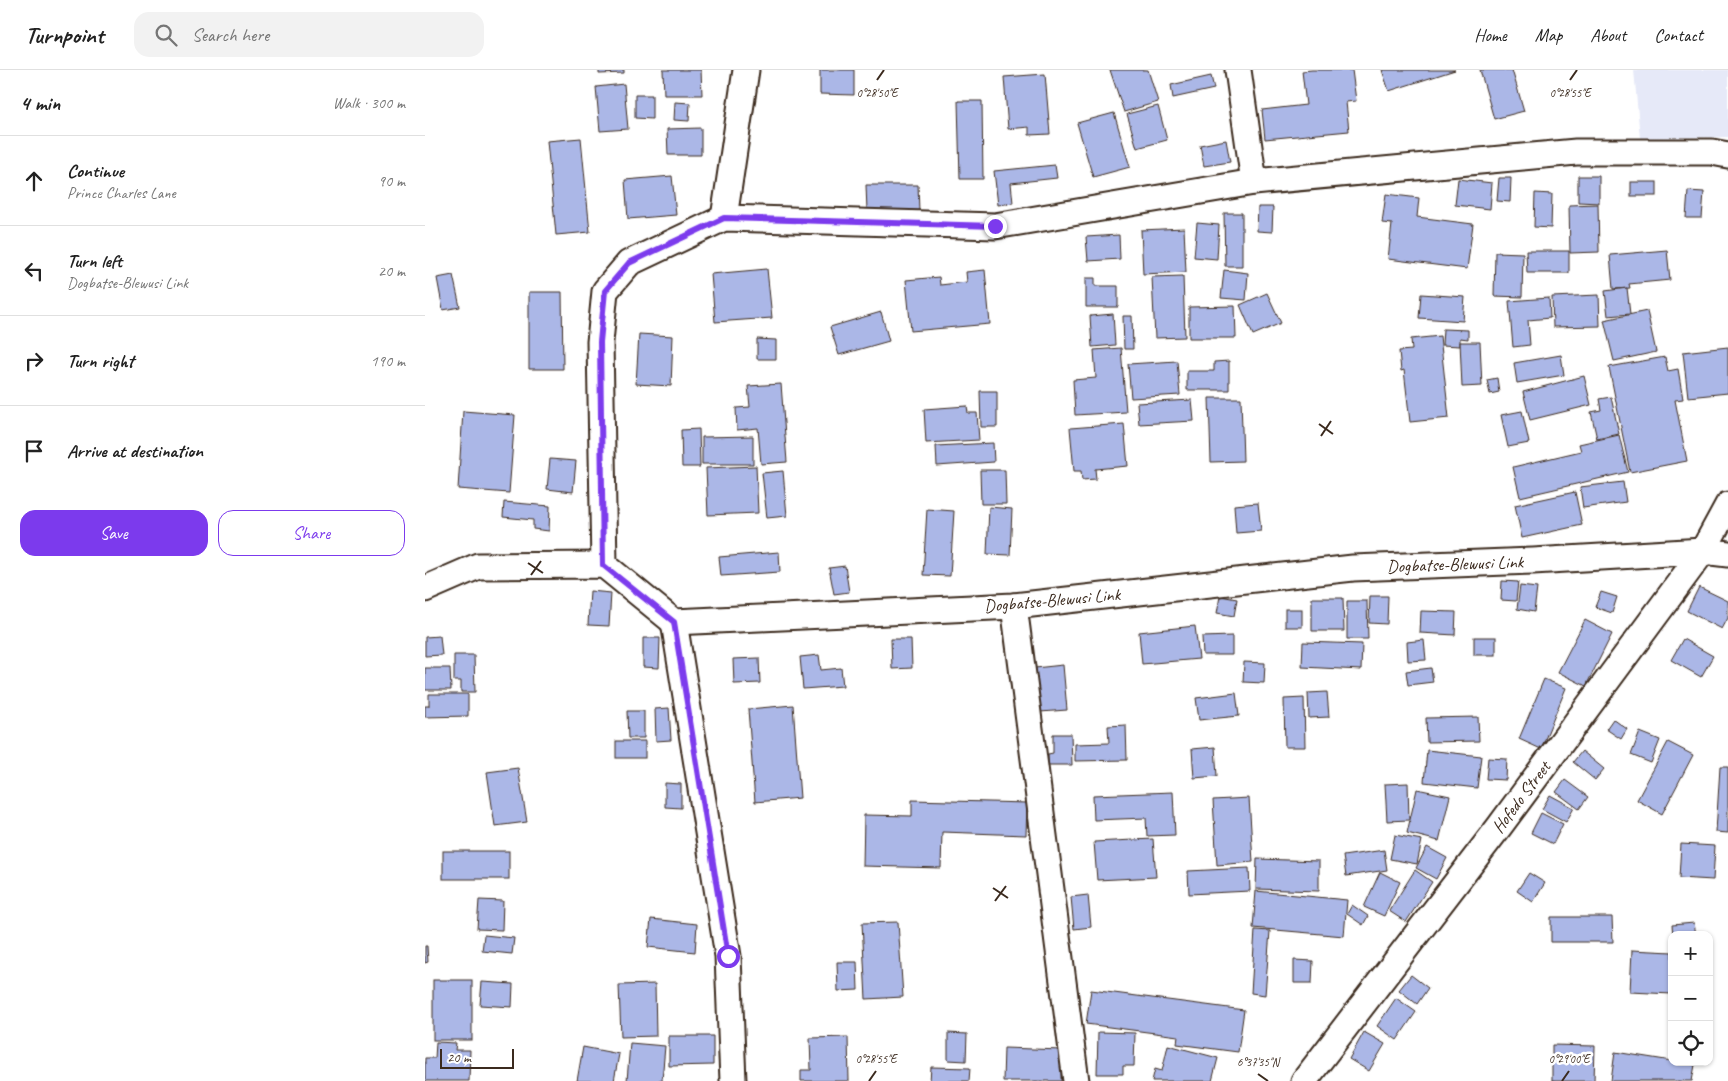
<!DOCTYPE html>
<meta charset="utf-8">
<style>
:root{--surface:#fff;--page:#f2f2f2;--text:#222;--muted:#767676;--line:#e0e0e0;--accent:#7c3aed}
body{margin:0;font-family:Caveat,sans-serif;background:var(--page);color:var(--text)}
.controls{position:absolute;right:15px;bottom:15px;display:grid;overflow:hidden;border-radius:10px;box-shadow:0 1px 4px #0004}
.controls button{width:45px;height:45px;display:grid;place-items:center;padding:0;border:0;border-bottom:1px solid var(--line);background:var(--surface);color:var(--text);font:25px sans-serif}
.scale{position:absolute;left:15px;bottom:12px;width:74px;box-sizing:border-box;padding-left:5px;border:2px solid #3b2a1e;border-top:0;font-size:14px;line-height:18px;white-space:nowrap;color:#3b2a1e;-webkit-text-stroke:4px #fff;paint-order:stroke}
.stop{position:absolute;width:15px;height:15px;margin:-11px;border:4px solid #7c3aed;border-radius:50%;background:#fff}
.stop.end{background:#7c3aed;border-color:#fff;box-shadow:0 1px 5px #0008}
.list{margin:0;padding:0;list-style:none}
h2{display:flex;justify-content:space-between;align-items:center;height:65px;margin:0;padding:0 20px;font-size:21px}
h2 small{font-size:16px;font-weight:400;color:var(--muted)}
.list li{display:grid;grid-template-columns:32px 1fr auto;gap:15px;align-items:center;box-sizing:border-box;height:90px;padding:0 20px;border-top:1px solid var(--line)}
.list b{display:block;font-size:19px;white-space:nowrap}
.list p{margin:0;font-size:16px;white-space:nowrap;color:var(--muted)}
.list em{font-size:16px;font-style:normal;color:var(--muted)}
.actions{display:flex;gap:10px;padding:15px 20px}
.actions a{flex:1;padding:11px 0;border:1px solid var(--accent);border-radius:15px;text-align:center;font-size:18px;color:var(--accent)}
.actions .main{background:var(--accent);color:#fff}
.icon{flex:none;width:28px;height:28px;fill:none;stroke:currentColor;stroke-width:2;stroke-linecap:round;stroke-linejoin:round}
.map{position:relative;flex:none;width:1303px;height:1011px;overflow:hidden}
header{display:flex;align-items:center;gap:30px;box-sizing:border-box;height:70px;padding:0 25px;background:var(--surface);border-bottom:1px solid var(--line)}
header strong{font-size:24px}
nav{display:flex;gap:28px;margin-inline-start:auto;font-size:18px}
.search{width:350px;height:45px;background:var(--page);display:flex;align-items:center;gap:12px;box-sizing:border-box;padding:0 18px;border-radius:15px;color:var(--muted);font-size:19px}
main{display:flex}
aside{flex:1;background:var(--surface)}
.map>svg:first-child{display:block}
</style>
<header>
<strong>Turnpoint</strong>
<div class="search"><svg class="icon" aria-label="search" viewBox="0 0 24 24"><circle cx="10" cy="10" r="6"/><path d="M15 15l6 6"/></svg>Search here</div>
<nav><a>Home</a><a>Map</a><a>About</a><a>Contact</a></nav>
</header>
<main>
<aside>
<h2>4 min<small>Walk · 300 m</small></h2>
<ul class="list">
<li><svg class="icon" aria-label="ahead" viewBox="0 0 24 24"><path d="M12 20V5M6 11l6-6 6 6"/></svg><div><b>Continue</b><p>Prince Charles Lane</p></div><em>90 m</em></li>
<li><svg class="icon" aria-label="left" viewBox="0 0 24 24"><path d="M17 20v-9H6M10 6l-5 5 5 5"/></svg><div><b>Turn left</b><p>Dogbatse-Blewusi Link</p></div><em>20 m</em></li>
<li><svg class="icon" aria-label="right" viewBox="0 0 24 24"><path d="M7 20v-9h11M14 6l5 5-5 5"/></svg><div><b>Turn right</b></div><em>190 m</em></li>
<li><svg class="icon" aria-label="arrive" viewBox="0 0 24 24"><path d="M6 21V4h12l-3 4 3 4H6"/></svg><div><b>Arrive at destination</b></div></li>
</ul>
<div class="actions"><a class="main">Save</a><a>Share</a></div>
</aside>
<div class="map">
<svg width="1303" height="1011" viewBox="0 0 1303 1011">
<rect width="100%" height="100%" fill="#fff"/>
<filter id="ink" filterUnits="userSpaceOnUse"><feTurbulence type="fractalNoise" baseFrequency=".02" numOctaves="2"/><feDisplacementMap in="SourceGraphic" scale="10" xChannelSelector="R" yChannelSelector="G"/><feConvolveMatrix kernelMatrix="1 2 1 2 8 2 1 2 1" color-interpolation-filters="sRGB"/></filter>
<g filter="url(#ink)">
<path fill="#e6e9f8" d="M1209 0H1303V67L1215 68Z"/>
<g fill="#abb7e7" stroke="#3b2a1e">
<path d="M174 0H199V3L174 4Z"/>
<path d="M238 0H276L277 25H239Z"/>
<path d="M395 0H429V25L395 24Z"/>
<path d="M685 0H723L733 32 699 42Z"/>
<path d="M887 0H927L931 31 921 32 924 61 840 69 837 40 881 35 877 1Z"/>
<path d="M957 0H1030L964 21Z"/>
<path d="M1055 0H1087L1099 41 1069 49Z"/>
<path d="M620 4 625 64 604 65V57L583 59 579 7Z"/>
<path d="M786 6 789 19 748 28 746 15Z"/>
<path d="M199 14 203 59 175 61 171 17Z"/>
<path d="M210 25H227V49L210 48Z"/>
<path d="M533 31H557L558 109H535Z"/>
<path d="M250 32 265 33 264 51 249 50Z"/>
<path d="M733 36 742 70 712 78 702 44Z"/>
<path d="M689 43 705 97 668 107 652 53Z"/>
<path d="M276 58V85H243L242 59Z"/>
<path d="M156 68 165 162 131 165 122 71Z"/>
<path d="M801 70 805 92 779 96 775 75Z"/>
<path d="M630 95 632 108 586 113 588 133 573 135 569 101Z"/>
<path d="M247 106 251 145 203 149 200 110Z"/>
<path d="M1153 106H1174V133L1153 132Z"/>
<path d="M1074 108H1086L1085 132 1072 131Z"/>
<path d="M1033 109 1067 113 1065 139 1030 135Z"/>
<rect x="1206" y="112" width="26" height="14"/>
<path d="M441 115H493L494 141H442Z"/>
<path d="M1263 121 1279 122 1277 148H1261Z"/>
<path d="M1110 123 1127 124 1126 158 1109 157Z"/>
<path d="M961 124 994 128 992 147 1048 154 1042 199 963 189 967 154 957 153Z"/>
<path d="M1173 134 1174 182 1145 183 1144 135Z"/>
<path d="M833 137H848L847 162 832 161Z"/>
<path d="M799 143H817V196H800Z"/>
<path d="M772 153 794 155 792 189 769 187Z"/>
<path d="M759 158 761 202 718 204 716 160Z"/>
<path d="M694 165 695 189 663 191 661 167Z"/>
<path d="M1242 180 1245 210 1204 214 1205 218 1188 219 1185 185Z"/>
<path d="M1101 181H1144V203H1102Z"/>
<path d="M1070 182 1098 183 1097 227 1069 226Z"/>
<path d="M342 199 347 248 290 252 286 204Z"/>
<path d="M560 200 565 254 486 261 481 210 514 207 515 215 542 212 541 202Z"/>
<path d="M799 200 823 203 821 230 796 228Z"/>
<path d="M28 205 35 237 18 240 12 208Z"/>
<path d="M758 206 760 267 730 268 727 207Z"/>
<path d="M661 208H670V216H693V237H661Z"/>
<path d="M1202 218 1205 244 1183 246 1180 221Z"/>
<path d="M104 222H137L138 299H104Z"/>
<path d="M842 223 856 253 828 265 815 235Z"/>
<path d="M996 224 1040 227 1038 251 994 248Z"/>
<path d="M1174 225 1175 256 1128 257 1127 227Z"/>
<path d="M1124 228 1125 248 1103 250 1105 275 1088 277 1084 231Z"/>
<path d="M810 236 811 268H764V237Z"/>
<path d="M1222 241 1231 282 1189 291 1179 250Z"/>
<path d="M456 242 464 271 414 285 405 257Z"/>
<path d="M688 244 690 275 667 277 665 246Z"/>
<path d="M698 246H707L708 279H699Z"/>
<path d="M1018 259 1043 260V269L1035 268V276L1017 275Z"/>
<path d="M214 264 248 266 246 316 211 314Z"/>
<path d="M1015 266 1024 348 985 352 979 300 976 301 974 281 987 280 986 269Z"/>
<path d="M332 269 351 270V289H332Z"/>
<path d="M1035 272H1055L1057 316 1037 317Z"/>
<path d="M1303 277V323L1263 327 1258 282Z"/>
<path d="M696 278 701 342 650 345 648 310 671 308 669 280Z"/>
<path d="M1136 285 1139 305 1092 313 1089 293Z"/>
<path d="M1240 287 1243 301 1253 299 1258 329 1250 330 1262 391 1205 402 1184 297Z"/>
<path d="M752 291 755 325 706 328 703 294Z"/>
<path d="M804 291V320H762V301H789V292Z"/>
<path d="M1159 306 1166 335 1105 350 1098 322Z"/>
<path d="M1072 308 1074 322 1065 324 1062 310Z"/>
<path d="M356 314 362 392 336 394 333 358 312 360 311 338 325 337 323 316Z"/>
<path d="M555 321H572V357H556Z"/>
<path d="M1186 327 1194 364 1172 369 1166 342 1176 340 1174 329Z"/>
<path d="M784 328H816L818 391 786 392Z"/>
<path d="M767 330 769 351 714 354 712 333Z"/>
<path d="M542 336 543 343H552L554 370 501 373 499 339Z"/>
<path d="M38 341 90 345 84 423 33 419Z"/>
<path d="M1097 341 1104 373 1083 377 1076 345Z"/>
<path d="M699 354 703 396 670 399 671 409 657 410 656 401H649L645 358Z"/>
<path d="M274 359 275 397H257L256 360Z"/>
<path d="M1194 365 1203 402 1095 427 1088 397 1156 381 1154 374Z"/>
<path d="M328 366V394H277V367Z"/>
<path d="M568 373 569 392 512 396 511 376Z"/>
<path d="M125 389 151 391 148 422 122 419Z"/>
<path d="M331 396 333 443 283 445 281 398Z"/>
<path d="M555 400H580L581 434H556Z"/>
<path d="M358 401 362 446 342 448 337 403Z"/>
<path d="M1198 412 1201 432 1158 438 1155 417Z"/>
<path d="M1150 422 1157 455 1097 468 1090 435Z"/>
<path d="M79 432 125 436 124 461 108 459V450L78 447Z"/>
<path d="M833 433 836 461 811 463 809 435Z"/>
<path d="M564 437 587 439 585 485 562 484Z"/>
<path d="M502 439 529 441 525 506 498 505Z"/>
<path d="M354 482 355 502 296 506 294 487Z"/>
<path d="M420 496 424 522 409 524 404 498Z"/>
<path d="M1077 511 1093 512 1091 531 1076 530Z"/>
<path d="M1095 516 1112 518 1109 542 1092 539Z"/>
<path d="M1274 517 1303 531V548L1297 559 1262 541Z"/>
<path d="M165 521 186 523 184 556 163 555Z"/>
<path d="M1176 522 1192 527 1187 543 1170 537Z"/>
<path d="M795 526 812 529 809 546 792 543Z"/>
<path d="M945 526H963L962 554 944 553Z"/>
<path d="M887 528H918L919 561H887Z"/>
<path d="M922 531H942L943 569H922Z"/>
<rect x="860" y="539" width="17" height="18"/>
<path d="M996 541 1031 542 1030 565 995 563Z"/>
<path d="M1160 550 1187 564 1161 616 1133 602Z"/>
<path d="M770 556 774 589 717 594 714 562Z"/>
<path d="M15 566 17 585 0 586V567Z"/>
<path d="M807 566V585H778L777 567Z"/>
<rect x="1049" y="567" width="22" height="18"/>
<path d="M218 568H235L234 598 218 597Z"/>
<path d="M466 569H486L487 598 467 599Z"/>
<path d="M1258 569 1288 586 1276 607 1246 590Z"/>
<path d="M999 570 1001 590 983 591 982 572Z"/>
<path d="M878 572 937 574 936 600 877 597Z"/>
<path d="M29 585H49L50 622H36V611H29Z"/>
<path d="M394 585 396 600 416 598 418 616 378 619 375 587Z"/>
<path d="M334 588 335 613 309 614 308 589Z"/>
<path d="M819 592 840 593 839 613 818 612Z"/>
<path d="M638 595 642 640 615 642 610 598Z"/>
<path d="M0 598H25L26 620H0Z"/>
<path d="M1006 598 1008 612 983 615 981 601Z"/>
<path d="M1119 609 1141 618 1116 679 1094 669Z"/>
<path d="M902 622 904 647 884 648 883 623Z"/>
<path d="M811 623 814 646 774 650 771 628Z"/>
<path d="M4 624H43V646L0 647V636H4Z"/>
<path d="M879 628 880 677H860L859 629Z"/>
<path d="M368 635 375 728 330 732 323 639Z"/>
<path d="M244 638 246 670 231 671 230 639Z"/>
<path d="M202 641H219V668H203Z"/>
<path d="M1053 647 1054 671 1002 672 1001 648Z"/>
<path d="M1188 649 1202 659 1196 669 1181 659Z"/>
<path d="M701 655 702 690 650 691V674L684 673 683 656Z"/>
<path d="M1215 662 1235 670 1226 693 1206 685Z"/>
<path d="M628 664H646L647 695H623V684L628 683Z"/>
<rect x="191" y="671" width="29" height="17"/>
<path d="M1243 672 1268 685 1237 744 1212 730Z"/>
<path d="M790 677 792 706 769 708 767 679Z"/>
<path d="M1002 680 1056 686 1052 718 999 712Z"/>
<path d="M1157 681 1179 699 1170 710 1148 692Z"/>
<path d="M1063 688 1082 689 1081 710 1061 709Z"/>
<path d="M1295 697H1303V763L1291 762Z"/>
<path d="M93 698 102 752 70 756 62 702Z"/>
<path d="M1140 710 1163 727 1154 739 1131 722Z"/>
<path d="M240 713 256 714V738L240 737Z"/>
<path d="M983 713 984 750 962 751 960 714Z"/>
<path d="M992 719 1025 726 1014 771 982 763Z"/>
<path d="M748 722 750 765 722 766 721 748 669 750 668 725Z"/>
<path d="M1125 725 1149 738 1141 752 1117 739Z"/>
<path d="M824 728 828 792 792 795 788 730Z"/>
<path d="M487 730 602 733 601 765 517 762 516 798 438 796 439 745 487 746Z"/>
<path d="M1116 743 1138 754 1128 774 1106 763Z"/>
<path d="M970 765 997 770 992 794 965 789Z"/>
<path d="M728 769 731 807 672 810 669 772Z"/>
<path d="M1256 774 1290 776 1288 810 1254 808Z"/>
<path d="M1002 777 1022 788 1011 809 991 798Z"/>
<path d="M959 780 962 800 921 806 918 786Z"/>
<rect x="18" y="781" width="66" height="28"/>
<path d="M832 789 894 791V821L831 819Z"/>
<path d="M824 798 825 821 764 824 763 801Z"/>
<path d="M990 800 1007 812 981 852 964 841Z"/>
<path d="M955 802 975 812 959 846 939 837Z"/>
<path d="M1104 803 1120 813 1108 832 1092 821Z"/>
<path d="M831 821 922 830 919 866 828 858Z"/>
<path d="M663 825 666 857 649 859 646 827Z"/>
<path d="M54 830 78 831 77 860 52 859Z"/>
<path d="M927 835 943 846 938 855 922 844Z"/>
<path d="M1126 847H1187L1188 872H1126Z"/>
<path d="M226 849 272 854 270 882 223 877Z"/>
<path d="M473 852 478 927 441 929 437 853Z"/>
<path d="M1269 853 1271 865H1248L1247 855Z"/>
<path d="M830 860 845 861 840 925 826 923Z"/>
<path d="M59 865 89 868 87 884 57 881Z"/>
<path d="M0 876H2L3 892 0 893Z"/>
<path d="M1207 880 1247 882V924L1205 922Z"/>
<path d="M869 890 888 891 887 913H869Z"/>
<path d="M412 892H432L433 920 413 921Z"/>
<path d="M986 905 1003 918 992 934 974 920Z"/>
<rect x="8" y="910" width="39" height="60"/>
<path d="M57 912 88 914 87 937 55 935Z"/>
<path d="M230 914 231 966 196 967 194 915Z"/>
<path d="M666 920 819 940 813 982 752 974 753 966 661 954Z"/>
<path d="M971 928 991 942 972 970 952 956Z"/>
<path d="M673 962 710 963 709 996H698V1004H672Z"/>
<path d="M939 962 960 974 944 1001 924 989Z"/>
<path d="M523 963 542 964 541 991 523 990Z"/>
<path d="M244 966H288V995L244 996Z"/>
<path d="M423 967 424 1011H376V1000H386L385 968Z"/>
<path d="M11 972 31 973 30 980H45L44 1011H0V988H10Z"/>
<path d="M205 973 240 976 237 1011H202Z"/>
<path d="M743 975 793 988 787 1011H727L730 999 737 1001Z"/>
<path d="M1127 975 1170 976 1169 1011H1127Z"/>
<path d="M158 977 194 984 189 1011H152Z"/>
<path d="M579 978 637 980 636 1011H578Z"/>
<path d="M1190 982 1247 991V992L1270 995 1267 1011H1186Z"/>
<path d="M506 997 545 998 544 1011H505Z"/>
</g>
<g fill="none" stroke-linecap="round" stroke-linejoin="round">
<g stroke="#3b2a1e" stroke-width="29">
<g id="minor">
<path d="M813 0 829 112"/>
<path d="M299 148 321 0"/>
<path d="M179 495 175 272 180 221 204 193 299 148 570 156 829 112 1151 82H1287L1303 85"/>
<path d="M0 519 53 496 179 495 249 552 589 536 928 498 1108 491 1278 481 1303 484"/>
<path d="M589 536 651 1011"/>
<path d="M249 552 303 886 308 1011"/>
<path d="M879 1011 1074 757 1278 481 1303 435"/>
</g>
</g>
<use href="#minor" stroke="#fff" stroke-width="25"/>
</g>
</g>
<g fill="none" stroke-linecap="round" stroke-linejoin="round" filter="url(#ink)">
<path stroke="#7c3aed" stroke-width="6" d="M303 886 249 552 178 495 175 272 180 221 204 193 299 148 570 156"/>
</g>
<path fill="none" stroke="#3b2a1e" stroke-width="2" d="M452 10 459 0M1145 10 1152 0M894 354 908 364M896 366 906 351M103 493 118 503M106 505 116 491M568 818 583 828M570 831 581 816M833 1004 843 1011M444 1011 451 1001M1137 1011 1144 1001"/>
<g text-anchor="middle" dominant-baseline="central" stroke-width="5" stroke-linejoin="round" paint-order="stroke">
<g font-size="18" fill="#3b2a1e" stroke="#fff">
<text transform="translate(1030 494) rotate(-2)">Dogbatse-Blewusi Link</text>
<text transform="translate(627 530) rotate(-5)">Dogbatse-Blewusi Link</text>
<text transform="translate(1096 727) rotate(-53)">Hofedo Street</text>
</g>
</g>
<g font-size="12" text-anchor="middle" fill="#3b2a1e" stroke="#fff" stroke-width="5" stroke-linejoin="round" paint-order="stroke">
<text x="452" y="27">0°28'50"E</text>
<text x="1145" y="27">0°28'55"E</text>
<text x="451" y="993">0°28'55"E</text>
<text x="1144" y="993">0°29'00"E</text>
<text x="833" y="996">6°37'35"N</text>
</g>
</svg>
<div class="controls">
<button>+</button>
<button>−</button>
<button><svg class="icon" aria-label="locate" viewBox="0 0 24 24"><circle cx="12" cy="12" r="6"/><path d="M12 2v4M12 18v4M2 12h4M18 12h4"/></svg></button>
</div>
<div class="scale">20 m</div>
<div class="stop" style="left:303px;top:886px"></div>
<div class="stop end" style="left:570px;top:156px"></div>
</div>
</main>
